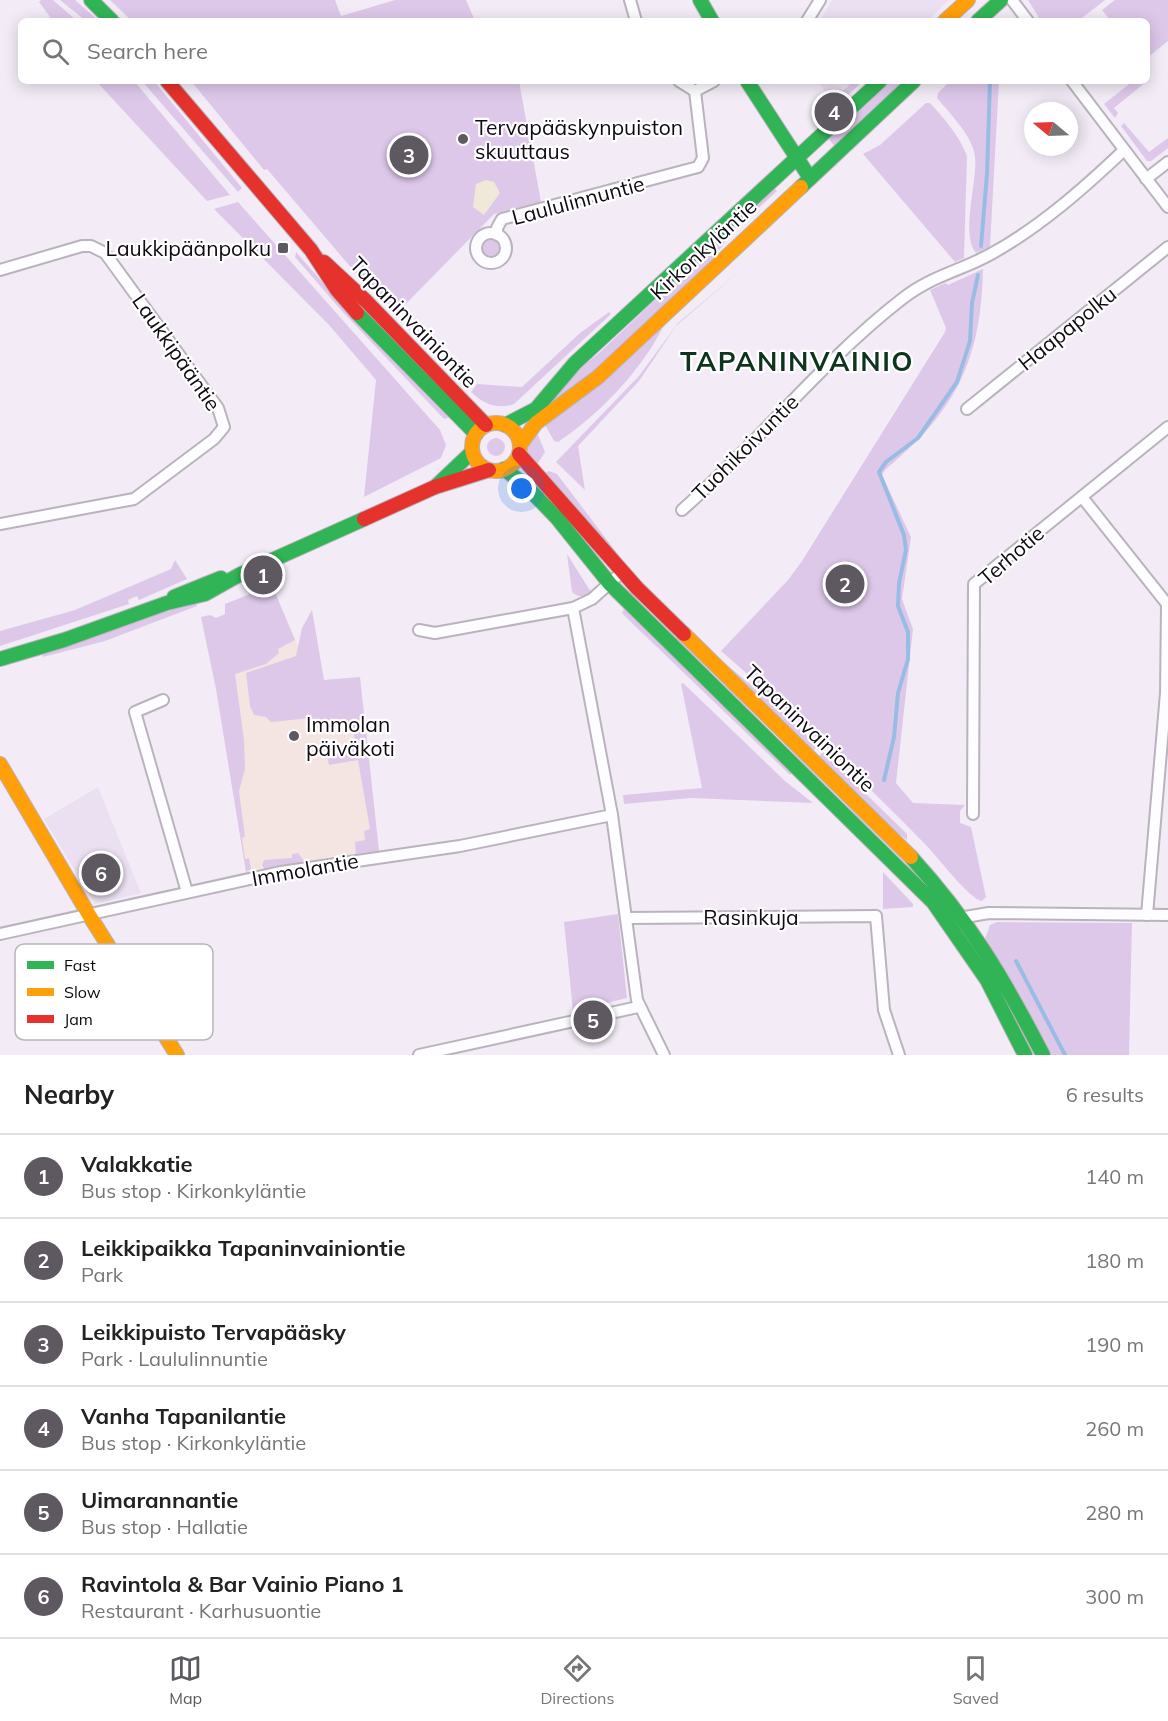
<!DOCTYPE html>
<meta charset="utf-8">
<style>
:root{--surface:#fff;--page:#f6f6f6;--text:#222;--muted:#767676;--line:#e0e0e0;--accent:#5e5961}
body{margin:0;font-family:Mulish,sans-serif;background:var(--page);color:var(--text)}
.compass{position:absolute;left:1024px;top:102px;width:54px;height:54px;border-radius:50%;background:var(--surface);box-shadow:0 3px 15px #0003;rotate:289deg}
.you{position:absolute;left:522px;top:489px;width:21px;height:21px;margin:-15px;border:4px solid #fff;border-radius:50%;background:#1a73e8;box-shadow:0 0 0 9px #1a73e833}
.badge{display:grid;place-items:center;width:39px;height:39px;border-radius:50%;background:var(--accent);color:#fff;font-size:20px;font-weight:700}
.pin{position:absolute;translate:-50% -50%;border:3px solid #fff;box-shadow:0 2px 6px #0006}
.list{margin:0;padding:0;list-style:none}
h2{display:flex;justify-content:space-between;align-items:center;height:78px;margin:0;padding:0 24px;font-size:26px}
h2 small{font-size:20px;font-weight:400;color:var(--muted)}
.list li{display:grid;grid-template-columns:39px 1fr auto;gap:18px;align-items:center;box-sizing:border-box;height:84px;padding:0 24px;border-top:2px solid var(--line)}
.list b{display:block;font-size:22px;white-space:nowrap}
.list p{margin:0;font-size:20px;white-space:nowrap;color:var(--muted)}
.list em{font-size:20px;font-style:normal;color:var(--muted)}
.icon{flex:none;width:33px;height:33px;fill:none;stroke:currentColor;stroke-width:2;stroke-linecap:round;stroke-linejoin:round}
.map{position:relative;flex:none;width:1168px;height:1055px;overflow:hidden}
.search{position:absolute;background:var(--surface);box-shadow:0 3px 15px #0003;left:18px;right:18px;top:18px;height:66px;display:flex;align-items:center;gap:15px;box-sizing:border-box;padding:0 21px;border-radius:9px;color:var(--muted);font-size:22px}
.sheet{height:582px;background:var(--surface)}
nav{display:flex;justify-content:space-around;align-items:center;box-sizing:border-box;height:84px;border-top:2px solid var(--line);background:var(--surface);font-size:16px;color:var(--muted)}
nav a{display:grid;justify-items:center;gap:3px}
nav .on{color:var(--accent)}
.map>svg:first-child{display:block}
</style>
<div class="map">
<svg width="1168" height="1055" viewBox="0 0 1168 1055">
<rect width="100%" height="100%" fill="#f3ecf7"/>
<g fill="#ebe0f1">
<path d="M832 0H949L927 21H820Z"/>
<path d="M818 81H863L835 107Z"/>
<path d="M98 787 141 893 95 904 44 819Z"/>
</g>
<path fill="#f4e5e2" d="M275 593 298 646 302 628 312 610 324 680 360 677 379 851 246 872 216 689 201 617 210 615 216 618Z"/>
<g fill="#dec8ea">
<path d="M41 0H53L77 21H53L39 2Z"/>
<path d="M60 0H75L99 21H86Z"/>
<path d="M110 0H335L341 16 395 0H466L475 21H132Z"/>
<path d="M1028 0H1105L1078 21H1041Z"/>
<path d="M1115 0H1168V41L1147 58V21H1111L1102 10Z"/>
<path d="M96 81H134L230 195 207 201Z"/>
<path d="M142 81H154L242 188 238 192Z"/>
<path d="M191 81H519L541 202 494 214 397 313 354 271 267 169 264 170Z"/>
<path d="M854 81H863L835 107 827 94 833 100Z"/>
<path d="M891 81H905L835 147 829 139Z"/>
<path d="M950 81H999L990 247 976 253C960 235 978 179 975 157 973 136 950 114 937 98L938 93Z"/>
<path d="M1133 81H1147L1114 108 1118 113 1115 118 1104 104Z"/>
<path d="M926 103H930C944 118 960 137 967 156L964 258 955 262 863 154 880 145Z"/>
<path d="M1124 123 1149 152 1168 138V148L1151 161H1147L1121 126Z"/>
<path d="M774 188 777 191 733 232 710 262 568 395 552 405 569 376 598 354Z"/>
<path d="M238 202 440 430 446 445 441 458 364 497 376 380 329 325 214 209Z"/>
<circle cx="491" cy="248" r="9"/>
<path d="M296 252 344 307 451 417 444 419 341 310 295 257Z"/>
<path d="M742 269 676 326 639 381 578 446 585 490 556 462 639 376 678 323Z"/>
<path d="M983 269C981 361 956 411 885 470L882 475 911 537 902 599 913 629 896 783 913 803 965 805 960 811V823L971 827 986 897 982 901C970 900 936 855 925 844 859 777 792 712 721 651L788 580 802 561 945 332 946 328 930 290 946 283 948 285Z"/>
<path d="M609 312 611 314 514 404C497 410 484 404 471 392L477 384 522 387 580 333Z"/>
<path d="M665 323C643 369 600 414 558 442L554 441 544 423 558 410 593 390Z"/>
<path d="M536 430 545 452 534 469 526 447Z"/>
<circle cx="496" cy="447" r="9"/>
<path d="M549 471 557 474 620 557 618 560 541 475Z"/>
<path d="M567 554 591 592C584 597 579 598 572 592Z"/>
<path d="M175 560 187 579 139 600 137 596 128 600 129 604 0 646V631L75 610 171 569Z"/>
<path d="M272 585 295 640 278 649 279 653 266 664 235 674 244 740 245 769 239 791 245 837 242 838 245 859 249 858 251 869 246 872 216 689 201 617 210 615 216 618 225 614V604Z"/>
<path d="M196 601 197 606 105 641 43 657 42 654Z"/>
<path d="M626 605 795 770 790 775 633 624 622 613Z"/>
<path d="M312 610 324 680 360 677 379 851 356 854 355 842 365 840 364 831 370 829 358 760 329 765 327 757 355 741 352 725 311 724V718L271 722 266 717 254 715 250 706 246 673 296 656 302 628Z"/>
<path d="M721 660 775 705 818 746 811 753Z"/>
<path d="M683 683 785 781 813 803 691 798 624 804 623 795 702 788 681 684Z"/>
<path d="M823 752 907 834V840L875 815 816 759Z"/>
<path d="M298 853 305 862 265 870 262 865 264 860 292 858V854Z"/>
<path d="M883 872 913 904V907L883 909Z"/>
<path d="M618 914 627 998 573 1011 564 922Z"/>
<path d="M997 922 1132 923 1129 1055H1047L985 939 990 925Z"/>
</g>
<path fill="#f0e8d8" d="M486 180 494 182 500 193 484 215 473 207 476 184Z"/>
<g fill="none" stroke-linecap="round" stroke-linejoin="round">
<g stroke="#99bce5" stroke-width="4">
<path d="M981 246 987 174 990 81"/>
<path d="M884 780 894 737 898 693 908 659V632L898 606 899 583 906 550 904 535 879 472 886 462 918 438 957 382 970 341 972 303 978 275"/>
<path d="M1016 961 1065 1055"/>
</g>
<g stroke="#b9b3bc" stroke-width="14">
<g id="street">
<path d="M630 0 636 21"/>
<path d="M1012 0 1028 21"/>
<path d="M807 21 820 0"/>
<path d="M679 81 695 91 714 81"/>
<path d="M1072 81 1168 207"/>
<path d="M1146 179 1168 162"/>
<circle cx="491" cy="248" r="15"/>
<path d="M497 235V228L502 219 698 167 703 158 695 91"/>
<path d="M0 270 82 246H91L105 253 218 408 224 427 214 439 134 499 0 524"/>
<path d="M967 409 1168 247"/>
<path d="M1082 497 1167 604 1166 693 1147 915"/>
<path d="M682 510C758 443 822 361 902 299 931 276 960 271 991 254 1040 227 1084 188 1124 150"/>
<path d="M622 572 592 599 573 608 612 815 637 1000 664 1055"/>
<path d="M419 630 435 633 573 608"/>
<path d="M163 700 135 712 187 892"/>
<path d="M973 814 974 584 1168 427"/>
<path d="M626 918 876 916 884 1010 899 1055"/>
<path d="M959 918 989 913 1168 915"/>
<path d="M0 934 281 872 460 846 612 815"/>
<path d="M419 1055 638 1007"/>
</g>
</g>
<g stroke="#b9b3bc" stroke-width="16">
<g id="fast">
<path d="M91 0 112 21"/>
<path d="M700 0 712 21"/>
<path d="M978 21 1001 0"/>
<path d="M747 81 810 178"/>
<path d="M801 187 914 81"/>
<path d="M357 313 476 434"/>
<path d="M505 425 536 409 575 363 880 81"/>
<path d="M504 469 524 484 557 518 610 584 933 902 987 980 1025 1055"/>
<path d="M435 487 472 452"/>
<path d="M174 597 221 578"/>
<path d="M0 659 64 640 167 603 205 594 239 575 364 519"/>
<path d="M911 857C970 922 1003 977 1043 1055"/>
</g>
</g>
<g stroke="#b9b3bc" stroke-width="16">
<g id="slow">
<path d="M945 21 968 0"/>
<circle cx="496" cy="447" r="24"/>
<path d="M520 445 536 423 598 377 801 187"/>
<path d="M684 634 911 857"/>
<path d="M0 764 89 915 177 1055"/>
</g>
</g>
<g stroke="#b9b3bc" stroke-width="16">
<g id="jam">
<path d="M167 81 311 250 337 290 357 313"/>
<path d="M324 262 366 301 486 425"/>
<path d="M519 454 637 588 684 634"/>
<path d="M364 519 435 487 489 470"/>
</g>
</g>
<use href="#street" stroke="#fdfcfe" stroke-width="10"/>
<use href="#fast" stroke="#30b455" stroke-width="14"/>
<use href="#slow" stroke="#ff9f0a" stroke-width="14"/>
<use href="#jam" stroke="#e5322d" stroke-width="14"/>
</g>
<g fill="#5e5961" stroke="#fff" stroke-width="2">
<circle cx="463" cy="139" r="6"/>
<rect x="277" y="242" width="12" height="12" rx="3"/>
<circle cx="294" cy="736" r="6"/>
</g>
<g text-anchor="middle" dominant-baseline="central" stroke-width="4.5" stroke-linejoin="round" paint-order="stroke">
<g font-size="21" fill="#0e0a10" stroke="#fff" text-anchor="start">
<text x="475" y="127">Tervapääskynpuiston<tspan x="475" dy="24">skuuttaus</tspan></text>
<text x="271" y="248" text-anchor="end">Laukkipäänpolku</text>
<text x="306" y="724">Immolan<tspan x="306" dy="24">päiväkoti</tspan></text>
</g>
<g font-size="21" fill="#0e0a10" stroke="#fff">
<text transform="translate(578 200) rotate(-15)">Laululinnuntie</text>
<text transform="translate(703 249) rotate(-43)">Kirkonkyläntie</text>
<text transform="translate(414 322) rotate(46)">Tapaninvainiontie</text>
<text transform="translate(1067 328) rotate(-39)">Haapapolku</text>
<text transform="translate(177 352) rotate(55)">Laukkipääntie</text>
<text transform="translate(745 447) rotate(-45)">Tuohikoivuntie</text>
<text transform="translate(1011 555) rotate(-41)">Terhotie</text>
<text transform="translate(810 728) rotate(44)">Tapaninvainiontie</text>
<text transform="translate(305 869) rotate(-10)">Immolantie</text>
<text x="751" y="917">Rasinkuja</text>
</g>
<g font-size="27" font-weight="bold" letter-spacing="1.5" fill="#0e341e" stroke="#fff">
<text x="797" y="361">TAPANINVAINIO</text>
</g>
</g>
<rect x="15" y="944" width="198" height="96" rx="9" fill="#fff" stroke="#b7b6b7" stroke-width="1.5"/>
<rect x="27" y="961" width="27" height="8" fill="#30b455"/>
<rect x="27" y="988" width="27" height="8" fill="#ff9f0a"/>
<rect x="27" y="1015" width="27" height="8" fill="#e5322d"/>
<g font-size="16" fill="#0e0a10">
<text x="64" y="971">Fast</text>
<text x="64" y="998">Slow</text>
<text x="64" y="1025">Jam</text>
</g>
</svg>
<svg class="compass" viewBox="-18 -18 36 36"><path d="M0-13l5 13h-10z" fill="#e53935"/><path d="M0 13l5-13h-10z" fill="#767676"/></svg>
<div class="you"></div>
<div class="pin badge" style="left:263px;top:575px">1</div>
<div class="pin badge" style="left:845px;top:584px">2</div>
<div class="pin badge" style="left:409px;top:155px">3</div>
<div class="pin badge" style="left:834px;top:112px">4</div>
<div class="pin badge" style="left:593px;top:1020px">5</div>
<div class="pin badge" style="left:101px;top:873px">6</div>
<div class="search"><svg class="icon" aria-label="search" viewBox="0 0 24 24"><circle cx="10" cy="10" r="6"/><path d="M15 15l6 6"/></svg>Search here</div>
</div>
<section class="sheet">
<h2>Nearby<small>6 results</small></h2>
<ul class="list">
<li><span class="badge">1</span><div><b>Valakkatie</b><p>Bus stop · Kirkonkyläntie</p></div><em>140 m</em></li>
<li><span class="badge">2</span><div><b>Leikkipaikka Tapaninvainiontie</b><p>Park</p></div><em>180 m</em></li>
<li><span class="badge">3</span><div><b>Leikkipuisto Tervapääsky</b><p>Park · Laululinnuntie</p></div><em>190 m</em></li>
<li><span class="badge">4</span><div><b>Vanha Tapanilantie</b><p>Bus stop · Kirkonkyläntie</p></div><em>260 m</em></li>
<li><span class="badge">5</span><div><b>Uimarannantie</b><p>Bus stop · Hallatie</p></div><em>280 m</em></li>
<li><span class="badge">6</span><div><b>Ravintola &amp; Bar Vainio Piano 1</b><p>Restaurant · Karhusuontie</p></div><em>300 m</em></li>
</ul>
</section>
<nav>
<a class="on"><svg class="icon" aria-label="map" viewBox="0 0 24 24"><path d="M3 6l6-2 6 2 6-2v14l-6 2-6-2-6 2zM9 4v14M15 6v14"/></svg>Map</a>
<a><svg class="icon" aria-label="directions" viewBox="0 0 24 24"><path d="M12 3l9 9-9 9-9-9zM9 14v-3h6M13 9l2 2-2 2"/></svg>Directions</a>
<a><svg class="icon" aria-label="saved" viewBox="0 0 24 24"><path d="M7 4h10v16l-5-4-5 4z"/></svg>Saved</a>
</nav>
